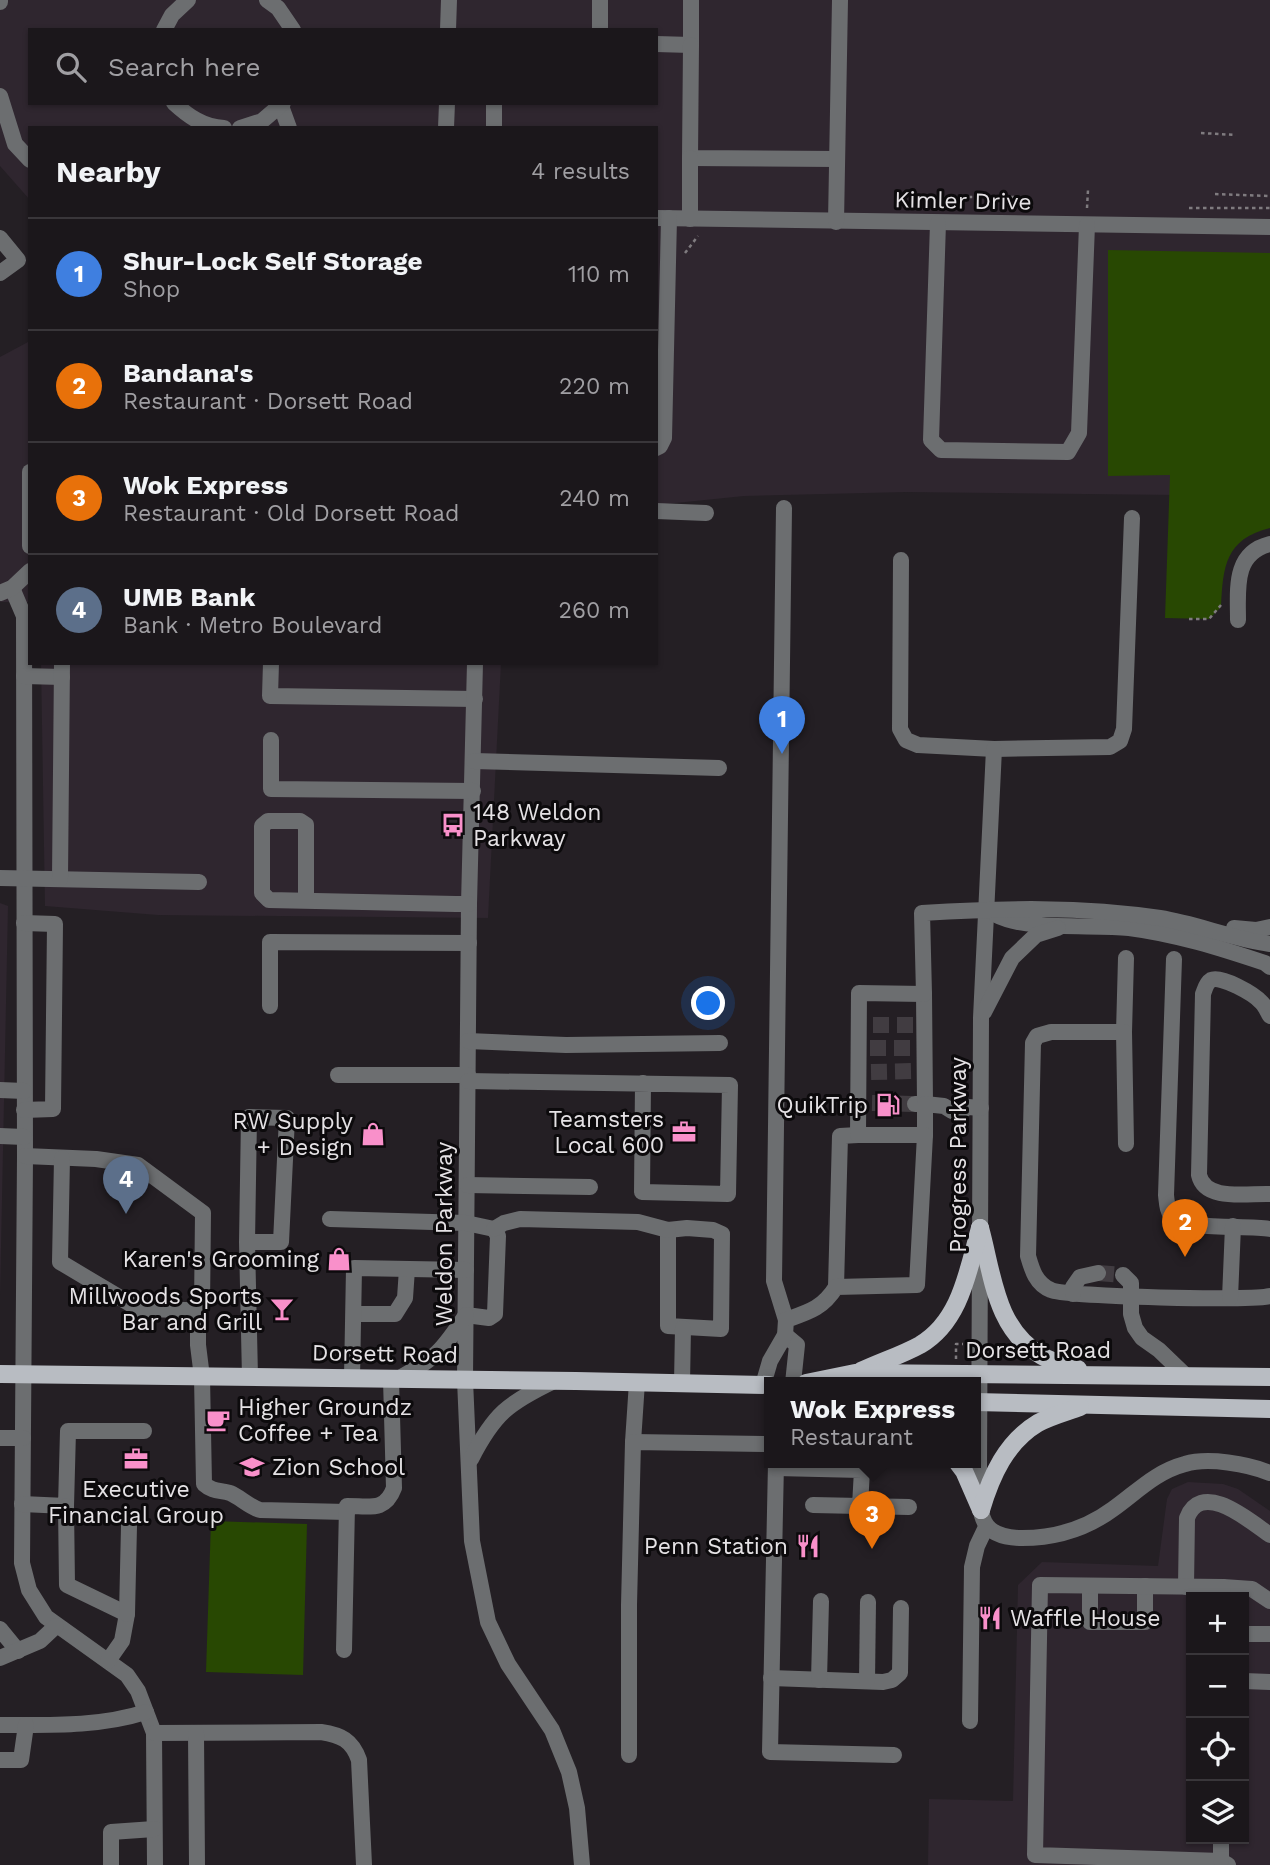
<!DOCTYPE html>
<meta charset="utf-8">
<style>
:root{--surface:#1b171b;--page:#282428;--text:#f1f3f6;--muted:#a09fa3;--line:#39363a;--accent:#db2777}
body{margin:0;font-family:"Work Sans",sans-serif;background:var(--page);color:var(--text)}
.controls{position:absolute;right:21px;bottom:21px;display:grid;overflow:hidden;border-radius:0px;box-shadow:0 2px 5px #0004}
.controls button{width:63px;height:63px;display:grid;place-items:center;padding:0;border:0;border-bottom:2px solid var(--line);background:var(--surface);color:var(--text);font:35px sans-serif}
.you{position:absolute;left:709px;top:1004px;width:24px;height:24px;margin:-18px;border:5px solid #fff;border-radius:50%;background:#1a73e8;box-shadow:0 0 0 10px #1a73e833}
.badge{display:grid;place-items:center;width:46px;height:46px;border-radius:50%;background:var(--accent);color:#fff;font-size:23px;font-weight:700}
.pin{position:absolute;translate:-50% -58px;filter:drop-shadow(0 2px 4px #0008)}
.pin::after{content:'';position:absolute;top:37px;width:24px;height:21px;background:inherit;clip-path:polygon(0 0,100% 0,50% 100%)}
.popup{position:absolute;left:764px;top:1377px;width:217px;height:91px;box-sizing:border-box;display:grid;place-content:center;border-radius:0px;background:var(--surface);filter:drop-shadow(0 2px 5px #0005);font-size:23px;white-space:nowrap;color:var(--muted)}
.popup b{font-size:26px;color:var(--text)}
.popup::after{content:'';position:absolute;left:50%;top:100%;margin-left:-14px;border:14px solid transparent;border-top-color:var(--surface)}
.list{margin:0;padding:0;list-style:none}
h2{display:flex;justify-content:space-between;align-items:center;height:91px;margin:0;padding:0 28px;font-size:30px}
h2 small{font-size:23px;font-weight:400;color:var(--muted)}
.list li{display:grid;grid-template-columns:46px 1fr auto;gap:21px;align-items:center;box-sizing:border-box;height:112px;padding:0 28px;border-top:2px solid var(--line)}
.list b{display:block;font-size:26px;white-space:nowrap}
.list p{margin:0;font-size:23px;white-space:nowrap;color:var(--muted)}
.list em{font-size:23px;font-style:normal;color:var(--muted)}
.icon{flex:none;width:38px;height:38px;fill:none;stroke:currentColor;stroke-width:2;stroke-linecap:round;stroke-linejoin:round}
.map{position:relative;flex:none;width:1270px;height:1865px;overflow:hidden}
.search{position:absolute;background:var(--surface);box-shadow:0 2px 5px #0004;left:28px;top:28px;width:630px;height:77px;display:flex;align-items:center;gap:18px;box-sizing:border-box;padding:0 24px;border-radius:0px;color:var(--muted);font-size:26px}
.panel{position:absolute;background:var(--surface);box-shadow:0 2px 5px #0004;left:28px;top:126px;width:630px;height:539px;border-radius:0px}
.map>svg:first-child{display:block}
</style>
<div class="map">
<svg width="1270" height="1865" viewBox="0 0 1270 1865">
<rect width="100%" height="100%" fill="#241f24"/>
<g fill="#2f262f" fill-rule="evenodd">
<path d="M0 0H1270V496L906 492 744 496 656 505V128H30V200L0 166ZM30 30H656V103H30Z"/>
<path d="M30 341V602H0V357Z"/>
<path d="M41 663H501L488 918 158 915 45 906Z"/>
<path d="M0 903 8 906 0 1296Z"/>
<path d="M1188 1482 1223 1484 1238 1489 1270 1511V1865H928L929 1799 1013 1801 1018 1585 1042 1562 1158 1566 1167 1499 1172 1489ZM1191 1597H1244V1839H1191Z"/>
</g>
<g fill="#284802">
<path d="M1108 250 1270 253V528C1225 539 1223 567 1221 607L1209 619 1165 618 1170 475 1108 476Z"/>
<path d="M211 1521 307 1524 303 1675 206 1672Z"/>
</g>
<g fill="none" stroke-linecap="round" stroke-linejoin="round">
<g stroke="#413c41" stroke-width="16" stroke-dasharray="16 8" stroke-linecap="butt">
<path d="M873 1025H916"/>
<path d="M870 1048H915"/>
<path d="M871 1072 916 1071"/>
<path d="M872 1103 915 1104"/>
<path d="M1098 1273 1123 1275"/>
</g>
<g stroke="#7f7b7f" stroke-width="2.5" stroke-dasharray="3.5 3.5" stroke-linecap="butt">
<path d="M1201 133 1236 135"/>
<path d="M915 190 913 197H1020L1022 208"/>
<path d="M1215 194 1270 196"/>
<path d="M1087 208 1088 190"/>
<path d="M1189 208H1270"/>
<path d="M685 253 698 236"/>
<path d="M1189 619H1209L1221 605"/>
<path d="M956 1359V1344H963"/>
</g>
<g stroke="#6c6e70" stroke-width="16">
<path d="M267 0 278 8 293 30"/>
<path d="M600 0V30"/>
<path d="M0 2V0"/>
<path d="M164 30 172 15 188 0"/>
<path d="M448 30 449 0"/>
<path d="M656 44 691 45V0"/>
<path d="M691 45 690 158 837 159"/>
<path d="M0 96 15 144 30 160"/>
<path d="M174 103C188 116 203 127 224 128"/>
<path d="M281 106 289 128"/>
<path d="M240 128 262 121 283 103"/>
<path d="M446 128 447 103"/>
<path d="M494 128V103"/>
<path d="M656 218 1270 227"/>
<path d="M690 219V158"/>
<path d="M836 222 840 0"/>
<path d="M938 223 931 440 941 450 1068 452 1079 433 1087 225"/>
<path d="M0 238 18 260 0 273"/>
<path d="M656 448 660 446 664 438 669 218"/>
<path d="M30 472V546"/>
<path d="M784 508 774 1281 786 1320"/>
<path d="M656 511 706 513"/>
<path d="M901 560 900 729 906 740 918 745 994 749 1110 747 1120 741 1124 729 1132 518"/>
<path d="M12 588 24 616 25 1156 22 1563 29 1590 46 1617 127 1675 138 1691 154 1733 155 1865"/>
<path d="M0 593 12 588 30 571"/>
<path d="M1238 620C1238 589 1233 553 1270 544"/>
<path d="M271 663 270 696 475 699"/>
<path d="M475 663 469 904 465 1380 472 1541 488 1622 508 1664 552 1730 569 1772 577 1808 582 1865"/>
<path d="M24 676 62 677"/>
<path d="M271 740V789L473 791"/>
<path d="M994 749 981 1018 979 1470C980 1508 974 1538 1022 1538 1056 1538 1086 1529 1113 1509 1137 1492 1155 1472 1185 1464 1208 1457 1248 1464 1270 1473"/>
<path d="M474 761 719 768"/>
<path d="M0 878 199 882"/>
<path d="M60 879 62 663"/>
<path d="M306 901V825L300 821H268L262 826V893L269 900 456 904H469"/>
<path d="M996 915C1027 931 1093 924 1129 928 1176 934 1220 948 1265 963L1270 967"/>
<path d="M1234 928 1256 930 1270 927"/>
<path d="M1174 959 1166 1195C1167 1203 1167 1211 1172 1217 1183 1230 1249 1225 1270 1229"/>
<path d="M270 1006V942L469 943"/>
<path d="M984 1012 1012 958 1036 935 1058 928"/>
<path d="M1270 1016C1267 1011 1265 1005 1261 1002 1254 994 1221 975 1211 980 1206 983 1205 989 1203 994L1199 1175C1205 1202 1248 1193 1270 1194"/>
<path d="M1124 1032 1126 958"/>
<path d="M468 1041 566 1045 720 1043"/>
<path d="M338 1075H468"/>
<path d="M468 1081 730 1085 728 1194 642 1192 643 1083"/>
<path d="M0 1090 24 1091"/>
<path d="M915 1104H925L924 994"/>
<path d="M24 1110 53 1109 55 924 24 923"/>
<path d="M925 1135V1104L944 1106 952 1111 960 1112 968 1107 981 1108"/>
<path d="M0 1136 24 1137"/>
<path d="M1126 1144 1124 1032H1051L1037 1036 1033 1043 1028 1256C1032 1270 1036 1284 1051 1290 1067 1297 1254 1301 1270 1296"/>
<path d="M25 1156 96 1159 138 1165 203 1213 202 1307 198 1313V1345L202 1377 204 1484C213 1492 219 1490 230 1493 240 1497 248 1506 260 1510L347 1512"/>
<path d="M62 1158 60 1262 139 1309 186 1310 198 1313"/>
<path d="M467 1185 590 1187"/>
<path d="M330 1219 466 1223 494 1229 498 1236 495 1314 489 1318 466 1315"/>
<path d="M687 1228 713 1230 722 1234 721 1329 668 1326V1230Z"/>
<path d="M494 1229 504 1223 520 1219 638 1222 668 1230"/>
<path d="M247 1242H281L287 1118 249 1117 247 1242 250 1377"/>
<path d="M1123 1275 1131 1283V1314L1135 1328 1142 1338 1159 1350 1185 1375"/>
<path d="M836 1287 840 1136 858 1135"/>
<path d="M1073 1294V1287L1080 1277 1098 1273"/>
<path d="M1230 1298 1233 1226"/>
<path d="M354 1314H395L405 1298 407 1269"/>
<path d="M785 1335 797 1345 793 1383"/>
<path d="M352 1378 354 1268 466 1270"/>
<path d="M398 1379C436 1358 442 1351 466 1315"/>
<path d="M682 1383 683 1328"/>
<path d="M763 1385 770 1361 785 1335 786 1320C809 1312 823 1308 836 1287L917 1285 925 1135H858L859 993 924 994 922 913C1001 908 1082 906 1160 918 1197 924 1233 939 1270 944"/>
<path d="M0 1438H23"/>
<path d="M633 1442 637 1382"/>
<path d="M471 1459C494 1414 508 1403 554 1381"/>
<path d="M776 1463 770 1752 894 1755"/>
<path d="M776 1468 862 1470 860 1506 813 1505"/>
<path d="M22 1504 66 1506 68 1431H144"/>
<path d="M66 1506 67 1585 127 1614 122 1641 108 1661"/>
<path d="M860 1506 909 1507"/>
<path d="M1090 1586V1622H1145V1586"/>
<path d="M1186 1587 1187 1518C1202 1479 1251 1522 1270 1535"/>
<path d="M1223 1587 1252 1589 1270 1601"/>
<path d="M1222 1597 1223 1587 1040 1585 1035 1855 1221 1861 1228 1865"/>
<path d="M127 1614 129 1526"/>
<path d="M0 1629 18 1651"/>
<path d="M1244 1634H1270"/>
<path d="M344 1650 347 1506C370 1506 385 1512 394 1488L391 1379"/>
<path d="M0 1658 40 1641 56 1626"/>
<path d="M771 1678 883 1682 892 1680 900 1673 901 1608"/>
<path d="M819 1680 821 1601"/>
<path d="M867 1681 868 1602"/>
<path d="M1244 1681 1270 1682"/>
<path d="M970 1721 972 1567 977 1546 986 1527"/>
<path d="M0 1725C49 1725 99 1727 146 1712"/>
<path d="M154 1733 321 1732C341 1735 352 1740 359 1760L364 1865"/>
<path d="M196 1733 197 1865"/>
<path d="M629 1755V1605L633 1442 769 1444"/>
<path d="M0 1760H21L26 1725"/>
<path d="M1221 1861V1839"/>
<path d="M111 1865V1832L154 1829"/>
</g>
<g stroke="#b8bcc2" stroke-width="18">
<path d="M980 1228C993 1275 995 1329 1042 1356 1052 1362 1066 1365 1078 1369"/>
<path d="M861 1371C880 1362 902 1355 920 1345 961 1321 968 1270 980 1228"/>
<path d="M0 1374 576 1381 769 1385"/>
<path d="M806 1383 855 1373 1270 1377"/>
<path d="M975 1402 1270 1409"/>
<path d="M958 1463 964 1471 981 1510"/>
<path d="M981 1510C991 1476 1006 1442 1038 1423 1051 1416 1066 1412 1080 1407"/>
</g>
</g>
<defs>
<g id="bus-bare" transform="scale(1.89)"><path d="M-5-6H5V4H4V6H2V4H-2V6H-4V4H-5ZM-3.5-4V0h7V-4ZM-3.5 1.2v1.5H-2V1.2ZM2 1.2v1.5H3.5V1.2Z" fill="#f990ca" stroke="#0c0a0c" stroke-width="2.5" paint-order="stroke"/></g>
<g id="fuel-bare" transform="scale(1.89)"><path d="M-5.5-6h7V0h2V4h1.3V-2.5L3-4.5l.8-.8L6-3V5H2.5V1h-1V6h-7ZM-4.2-4.7v3.2H.2V-4.7Z" fill="#f990ca" stroke="#0c0a0c" stroke-width="2.5" paint-order="stroke"/></g>
<g id="office-bare" transform="scale(1.89)"><path d="M-6-3h4V-5.5h4V-3h4V5H-6ZM-1-4.5V-3h2v-1.5ZM-6 0V1H6V0Z" fill="#f990ca" stroke="#0c0a0c" stroke-width="2.5" paint-order="stroke"/></g>
<g id="shop-bare" transform="scale(1.89)"><path d="M-5-2.5h2.3a2.7 3.5 0 0 1 5.4 0H5L5.5 6h-11ZM-1.5-2.5h3a1.5 2.3 0 0 0-3 0Z" fill="#f990ca" stroke="#0c0a0c" stroke-width="2.5" paint-order="stroke"/></g>
<g id="bar-bare" transform="scale(1.89)"><path d="M-6-5H6L.8 .8V4.5H3.5V6h-7V4.5H-.8V.8Z" fill="#f990ca" stroke="#0c0a0c" stroke-width="2.5" paint-order="stroke"/></g>
<g id="cafe-bare" transform="scale(1.89)"><path d="M-5.5-4.5H6V0H3Q3 3.5 0 3.5H-2.5Q-5.5 3.5-5.5 0ZM3-3.2v2h1.7v-2ZM-6 4.5H4V6H-6Z" fill="#f990ca" stroke="#0c0a0c" stroke-width="2.5" paint-order="stroke"/></g>
<g id="school-bare" transform="scale(1.89)"><path d="M0-5L7-2L0 1L-7-2ZM-4 1L0 2.5L4 1V4Q0 6-4 4Z" fill="#f990ca" stroke="#0c0a0c" stroke-width="2.5" paint-order="stroke"/></g>
<g id="restaurant-bare" transform="scale(1.89)"><path d="M-5-6h1v4h1v-4h1v4h1v-4h1v5L-1.5 .5V6h-2V.5L-5-1ZM5-6V6H3V1.5H1.5Q1.5-4 5-6Z" fill="#f990ca" stroke="#0c0a0c" stroke-width="2.5" paint-order="stroke"/></g>
</defs>
<g fill-rule="evenodd">
<use href="#bus-bare" x="453" y="825"/>
<use href="#fuel-bare" x="888" y="1105"/>
<use href="#office-bare" x="684" y="1132"/>
<use href="#shop-bare" x="373" y="1134"/>
<use href="#shop-bare" x="339" y="1259"/>
<use href="#bar-bare" x="282" y="1309"/>
<use href="#cafe-bare" x="218" y="1420"/>
<use href="#office-bare" x="136" y="1459"/>
<use href="#school-bare" x="252" y="1467"/>
<use href="#restaurant-bare" x="808" y="1546"/>
<use href="#restaurant-bare" x="990" y="1618"/>
</g>
<g text-anchor="middle" dominant-baseline="central" stroke-width="6" stroke-linejoin="round" paint-order="stroke">
<g font-size="23" fill="#e5e2e5" stroke="#0c0a0c">
<text transform="translate(963 201) rotate(1)">Kimler Drive</text>
<text transform="translate(958 1155) rotate(-90)">Progress Parkway</text>
<text transform="translate(444 1234) rotate(-90)">Weldon Parkway</text>
<text x="1038" y="1350">Dorsett Road</text>
<text transform="translate(385 1354) rotate(1)">Dorsett Road</text>
</g>
<g font-size="23" fill="#e5e2e5" stroke="#0c0a0c" text-anchor="end">
<text x="473" y="812" text-anchor="start">148 Weldon<tspan x="473" dy="26">Parkway</tspan></text>
<text x="868" y="1105">QuikTrip</text>
<text x="664" y="1119">Teamsters<tspan x="664" dy="26">Local 600</tspan></text>
<text x="353" y="1121">RW Supply<tspan x="353" dy="26">+ Design</tspan></text>
<text x="319" y="1259">Karen's Grooming</text>
<text x="262" y="1296">Millwoods Sports<tspan x="262" dy="26">Bar and Grill</tspan></text>
<text x="238" y="1407" text-anchor="start">Higher Groundz<tspan x="238" dy="26">Coffee + Tea</tspan></text>
<text x="272" y="1467" text-anchor="start">Zion School</text>
<text x="136" y="1489" text-anchor="middle">Executive<tspan x="136" dy="26">Financial Group</tspan></text>
<text x="788" y="1546">Penn Station</text>
<text x="1010" y="1618" text-anchor="start">Waffle House</text>
</g>
</g>
</svg>
<div class="controls">
<button>+</button>
<button>−</button>
<button><svg class="icon" aria-label="locate" viewBox="0 0 24 24"><circle cx="12" cy="12" r="6"/><path d="M12 2v4M12 18v4M2 12h4M18 12h4"/></svg></button>
<button><svg class="icon" aria-label="layers" viewBox="0 0 24 24"><path d="M12 4l9 5-9 5-9-5zM3 14l9 5 9-5"/></svg></button>
</div>
<div class="you"></div>
<div class="pin badge" style="left:782px;top:754px;background:#3f7fe0">1</div>
<div class="pin badge" style="left:1185px;top:1257px;background:#e8710a">2</div>
<div class="pin badge" style="left:872px;top:1549px;background:#e8710a">3</div>
<div class="popup"><b>Wok Express</b>Restaurant</div>
<div class="pin badge" style="left:126px;top:1214px;background:#5c6f8a">4</div>
<div class="search"><svg class="icon" aria-label="search" viewBox="0 0 24 24"><circle cx="10" cy="10" r="6"/><path d="M15 15l6 6"/></svg>Search here</div>
<section class="panel">
<h2>Nearby<small>4 results</small></h2>
<ul class="list">
<li><span class="badge" style="background:#3f7fe0">1</span><div><b>Shur-Lock Self Storage</b><p>Shop</p></div><em>110 m</em></li>
<li><span class="badge" style="background:#e8710a">2</span><div><b>Bandana's</b><p>Restaurant · Dorsett Road</p></div><em>220 m</em></li>
<li><span class="badge" style="background:#e8710a">3</span><div><b>Wok Express</b><p>Restaurant · Old Dorsett Road</p></div><em>240 m</em></li>
<li><span class="badge" style="background:#5c6f8a">4</span><div><b>UMB Bank</b><p>Bank · Metro Boulevard</p></div><em>260 m</em></li>
</ul>
</section>
</div>
